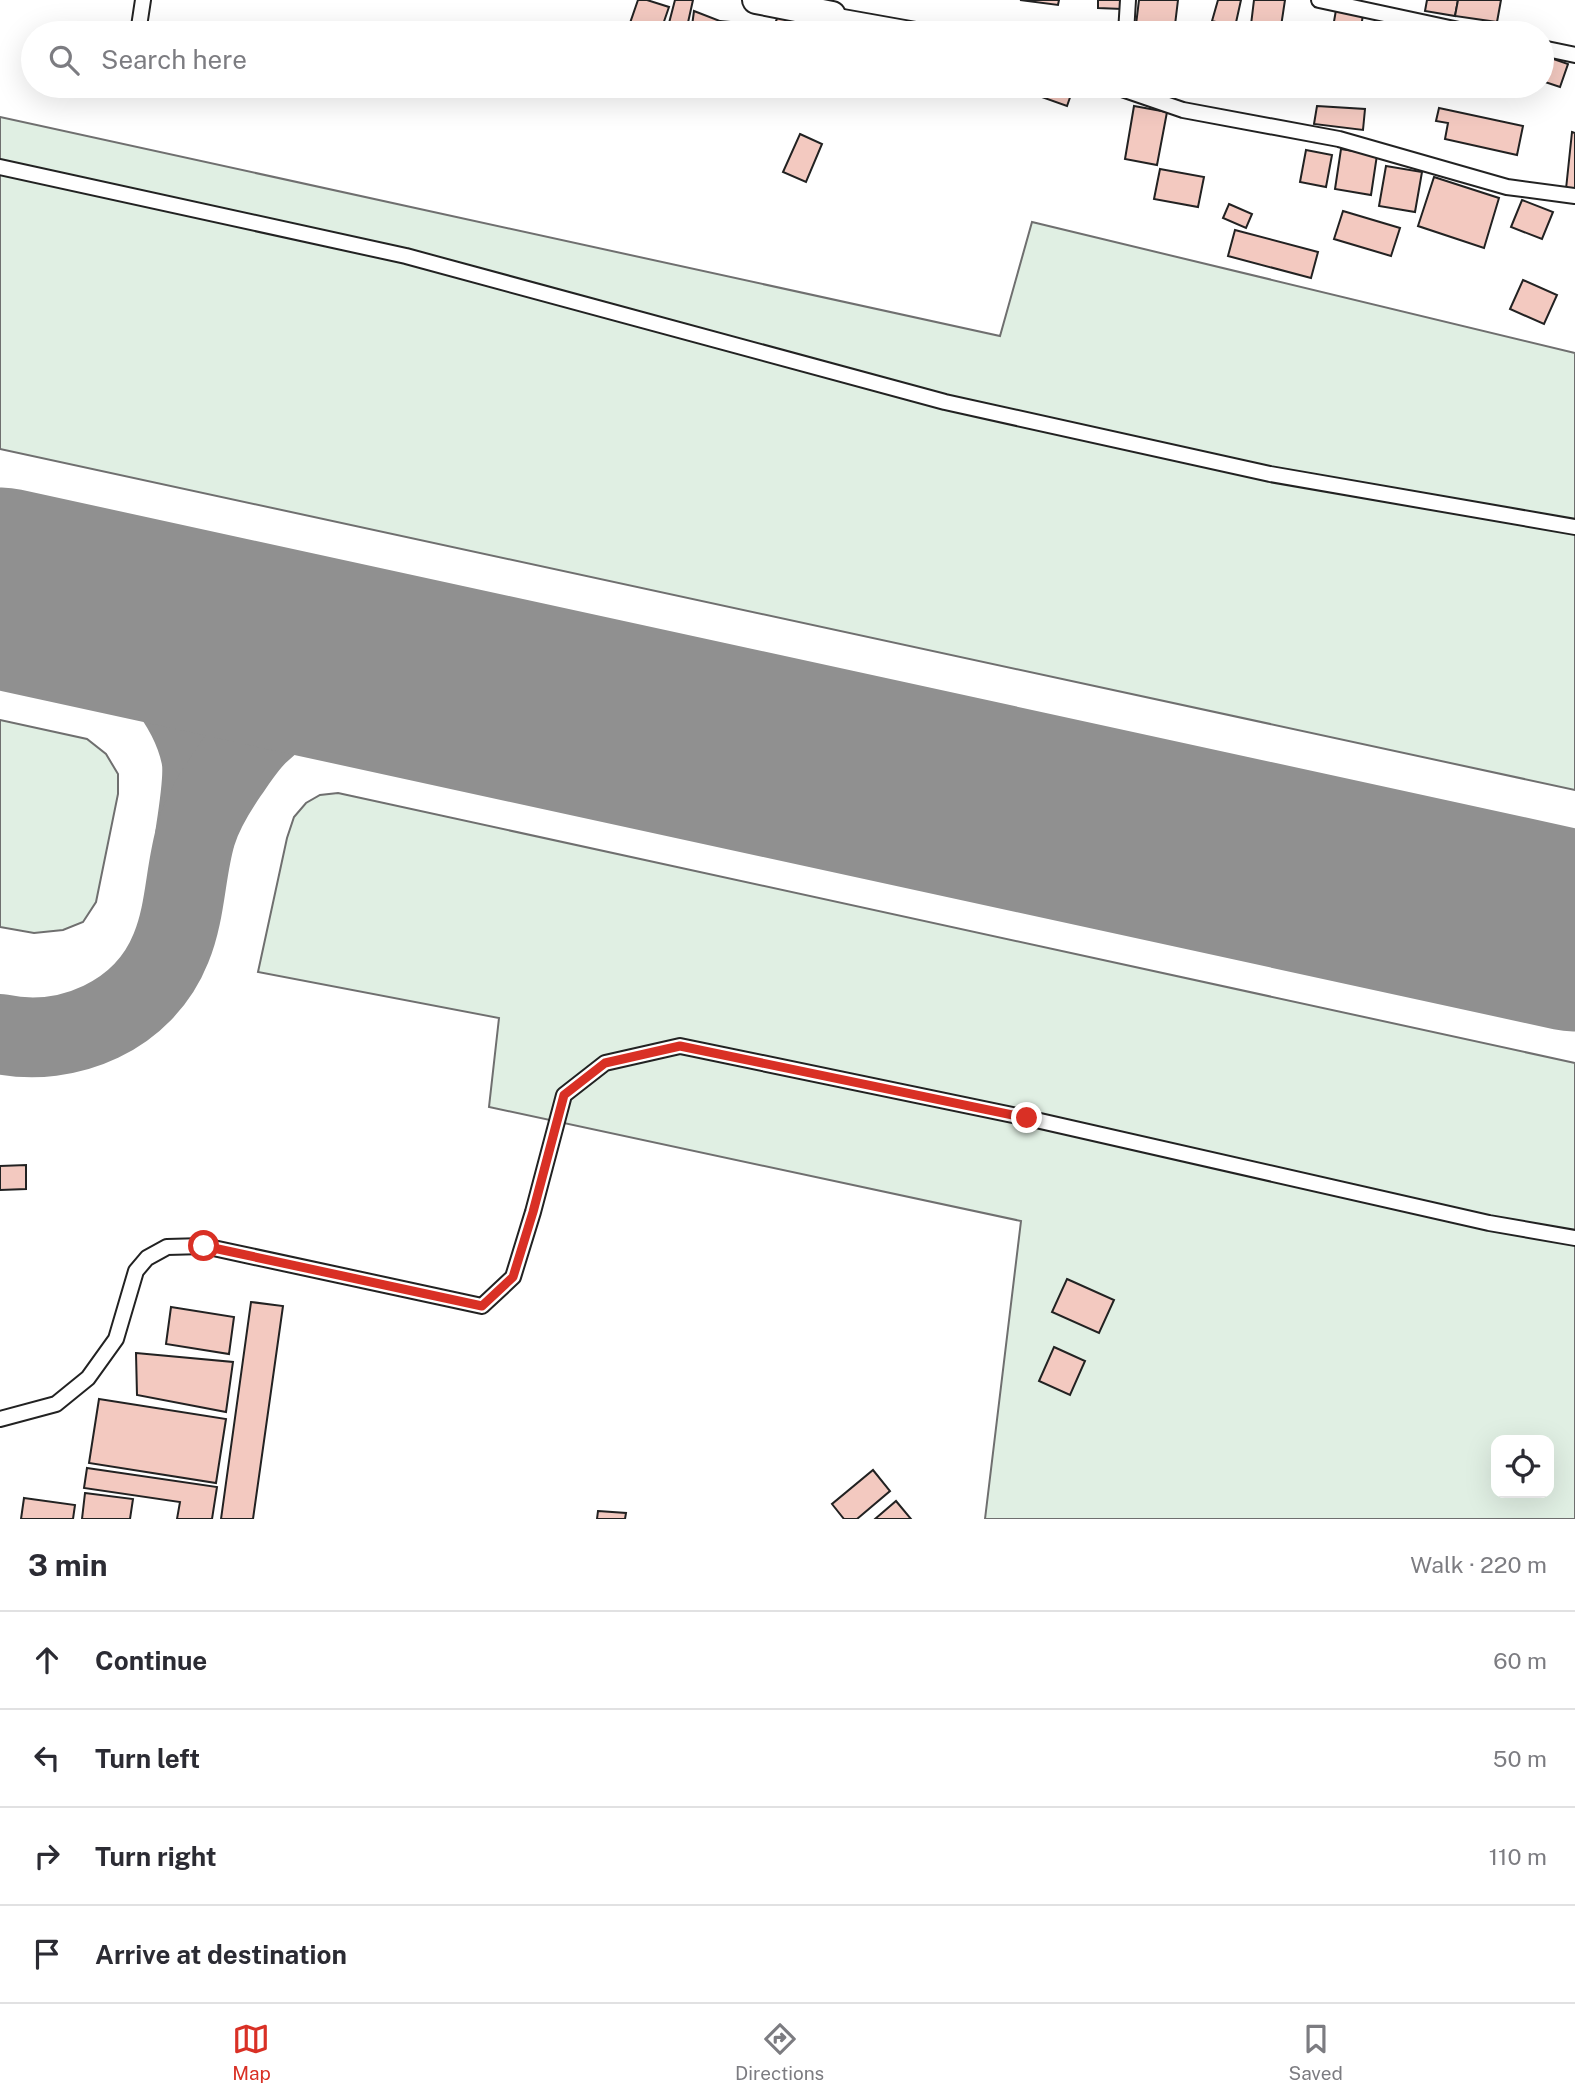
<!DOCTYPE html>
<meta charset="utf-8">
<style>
:root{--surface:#fff;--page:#f2f2f3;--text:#2b2b33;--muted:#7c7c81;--line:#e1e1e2;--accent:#d93025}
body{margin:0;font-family:"Public Sans",sans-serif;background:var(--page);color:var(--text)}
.controls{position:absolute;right:21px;bottom:21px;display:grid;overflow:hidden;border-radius:14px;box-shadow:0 7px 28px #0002}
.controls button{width:63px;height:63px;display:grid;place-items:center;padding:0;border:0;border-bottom:2px solid var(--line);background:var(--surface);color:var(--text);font:35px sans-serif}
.stop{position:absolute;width:21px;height:21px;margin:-16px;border:5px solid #d93025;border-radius:50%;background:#fff}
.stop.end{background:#d93025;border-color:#fff;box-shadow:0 2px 7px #0008}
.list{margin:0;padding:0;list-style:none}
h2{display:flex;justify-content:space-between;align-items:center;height:91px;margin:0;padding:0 28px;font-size:30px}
h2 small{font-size:23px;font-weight:400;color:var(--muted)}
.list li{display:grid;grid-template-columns:46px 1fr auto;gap:21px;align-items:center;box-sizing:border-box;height:98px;padding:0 28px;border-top:2px solid var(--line)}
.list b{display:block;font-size:26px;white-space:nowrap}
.list em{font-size:23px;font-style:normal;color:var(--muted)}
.icon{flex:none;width:38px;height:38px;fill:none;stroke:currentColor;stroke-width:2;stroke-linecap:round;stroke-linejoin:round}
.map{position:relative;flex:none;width:1575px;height:1519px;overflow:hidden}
.search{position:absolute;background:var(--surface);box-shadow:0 7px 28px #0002;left:21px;right:21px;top:21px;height:77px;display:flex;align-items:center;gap:18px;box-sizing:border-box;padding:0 24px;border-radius:38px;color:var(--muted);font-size:26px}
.sheet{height:483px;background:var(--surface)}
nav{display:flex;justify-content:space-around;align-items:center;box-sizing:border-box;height:98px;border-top:2px solid var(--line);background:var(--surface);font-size:19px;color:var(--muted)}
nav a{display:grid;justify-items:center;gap:4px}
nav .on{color:var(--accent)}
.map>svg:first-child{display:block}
</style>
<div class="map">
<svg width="1575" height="1519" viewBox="0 0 1575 1519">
<rect width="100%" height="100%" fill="#fff"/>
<g fill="#e0efe3" stroke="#6f6f6f" stroke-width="2" fill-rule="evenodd">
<path d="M0 117 1000 336 1032 222 1575 353V790L0 449Z"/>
<path d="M0 720 87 739 106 754 118 774V794L96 902 83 922 63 930 34 933 0 927Z"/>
<path d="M338 793 1575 1063V1519H985L1021 1221 489 1107 499 1018 258 972 287 838 294 817 306 803 320 795ZM1496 1440H1549V1493H1496Z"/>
</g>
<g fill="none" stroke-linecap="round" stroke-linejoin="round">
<g stroke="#909090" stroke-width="80">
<path d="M52 599C68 606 86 613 101 622 143 648 191 706 201 756 205 774 198 816 195 836"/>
<path d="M0 1034C68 1048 144 1016 171 948 186 912 185 871 196 834 203 811 215 792 228 773 237 760 246 746 257 735 294 698 347 683 398 681 419 680 441 686 462 688"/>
</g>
<path stroke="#909090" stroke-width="201" d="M0 588 1575 931"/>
</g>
<g fill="#f3c9c0" stroke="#222" stroke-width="2">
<path d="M638 0H647L669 7 660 33H649L629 26Z"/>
<path d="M675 0H693L687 27 669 23Z"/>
<path d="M1020 0H1059L1058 5Z"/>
<path d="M1098 0H1123L1122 9 1098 8Z"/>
<path d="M1139 0H1178L1174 33H1135Z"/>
<path d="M1218 0H1241L1235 27 1212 21Z"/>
<path d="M1254 0H1285L1280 33H1250Z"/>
<path d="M1427 0H1458L1455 16 1425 11Z"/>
<path d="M1458 0H1501L1497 22 1455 16Z"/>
<path d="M781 9 816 25 812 33H771Z"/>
<path d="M1336 10 1363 15 1360 33H1332Z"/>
<path d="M694 11 720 21 716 33H691Z"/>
<path d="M720 21 753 24 748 33H716Z"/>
<path d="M1542 55 1568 64 1560 87 1542 81Z"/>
<path d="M1020 86H1074L1067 106 1019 89Z"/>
<path d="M1331 86H1349L1347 91 1330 89Z"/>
<path d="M1134 106 1167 112 1157 165 1125 159Z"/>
<path d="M1317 106 1365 109 1363 130 1314 124Z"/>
<path d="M1439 108 1523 126 1517 155 1445 139 1448 123 1436 121Z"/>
<path d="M1572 132 1575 133V190L1566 189Z"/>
<path d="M800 134 822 144 806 182 783 172Z"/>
<path d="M1341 149 1377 155 1371 195 1335 189Z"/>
<path d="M1306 150 1332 155 1326 187 1300 182Z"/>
<path d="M1386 166 1422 172 1415 212 1379 206Z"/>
<path d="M1160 169 1204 177 1198 207 1154 199Z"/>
<path d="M1434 177 1499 198 1484 248 1418 226Z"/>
<path d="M1522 200 1553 212 1542 239 1511 227Z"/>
<path d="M1229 204 1252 214 1246 228 1223 218Z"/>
<path d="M1343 211 1400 228 1391 256 1334 239Z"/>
<path d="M1235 230 1318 252 1311 278 1228 256Z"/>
<path d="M1523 280 1557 295 1544 324 1510 309Z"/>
<path d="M26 1165V1189L0 1190V1166Z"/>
<path d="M1067 1279 1114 1300 1099 1333 1052 1312Z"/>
<path d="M251 1302 283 1306 253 1519H221Z"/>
<path d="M171 1307 234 1317 229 1354 166 1344Z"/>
<path d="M1054 1347 1085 1361 1070 1395 1039 1381Z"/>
<path d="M136 1353 233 1362 226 1412 137 1395Z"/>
<path d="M99 1399 226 1419 216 1483 89 1463Z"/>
<path d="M87 1468 217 1487 212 1519H177L180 1502 84 1488Z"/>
<path d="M873 1470 890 1491 857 1519H844L832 1504Z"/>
<path d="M85 1493 133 1499 130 1519H82Z"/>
<path d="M24 1498 75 1505 73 1519H21Z"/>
<path d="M896 1501 911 1519H875Z"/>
<path d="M598 1511 626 1513 625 1519H597Z"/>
</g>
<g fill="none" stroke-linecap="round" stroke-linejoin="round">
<g stroke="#222" stroke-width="18">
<g id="lane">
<path d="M1319 0 1473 33"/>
<path d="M832 15 933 33"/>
<path d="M138 33 143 0"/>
<path d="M1126 33 1128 0"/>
<path d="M1542 48 1575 55"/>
<path d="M1113 86 1183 110 1339 139 1507 187 1575 196"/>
<path d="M0 167 406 256 945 402 1270 474 1575 527"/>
<path d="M0 1419 56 1404 88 1378 116 1339 136 1271 147 1258 167 1247 204 1246 482 1306 513 1277 533 1212 564 1095 605 1063 680 1046 1027 1118 1489 1223 1575 1238"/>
</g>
</g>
<g stroke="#222" stroke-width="30">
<path id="street" d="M756 0 832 15"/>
</g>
<use href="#lane" stroke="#fff" stroke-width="14"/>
<use href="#street" stroke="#fff" stroke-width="26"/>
</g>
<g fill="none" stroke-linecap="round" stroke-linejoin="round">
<path stroke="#d93025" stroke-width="9" d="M204 1246 482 1306 513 1277 533 1212 564 1095 605 1063 680 1046 1027 1118"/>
</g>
</svg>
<div class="controls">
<button><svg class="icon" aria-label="locate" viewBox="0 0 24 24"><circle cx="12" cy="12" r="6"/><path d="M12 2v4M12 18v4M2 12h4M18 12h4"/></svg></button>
</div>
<div class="stop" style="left:204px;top:1246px"></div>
<div class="stop end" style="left:1027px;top:1118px"></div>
<div class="search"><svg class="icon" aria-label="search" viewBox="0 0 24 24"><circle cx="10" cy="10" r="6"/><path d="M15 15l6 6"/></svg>Search here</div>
</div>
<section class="sheet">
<h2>3 min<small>Walk · 220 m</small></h2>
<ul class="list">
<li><svg class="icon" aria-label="ahead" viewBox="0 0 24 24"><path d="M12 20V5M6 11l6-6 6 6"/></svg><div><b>Continue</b></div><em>60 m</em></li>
<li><svg class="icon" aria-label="left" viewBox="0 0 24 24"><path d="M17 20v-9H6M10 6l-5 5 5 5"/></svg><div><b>Turn left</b></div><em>50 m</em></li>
<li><svg class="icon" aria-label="right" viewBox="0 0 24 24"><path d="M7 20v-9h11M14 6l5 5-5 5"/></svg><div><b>Turn right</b></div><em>110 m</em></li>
<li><svg class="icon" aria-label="arrive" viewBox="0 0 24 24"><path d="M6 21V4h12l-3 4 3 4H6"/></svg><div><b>Arrive at destination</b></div></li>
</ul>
</section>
<nav>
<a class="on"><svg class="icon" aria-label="map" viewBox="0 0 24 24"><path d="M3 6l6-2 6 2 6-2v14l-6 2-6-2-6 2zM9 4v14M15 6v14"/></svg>Map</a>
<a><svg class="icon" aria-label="directions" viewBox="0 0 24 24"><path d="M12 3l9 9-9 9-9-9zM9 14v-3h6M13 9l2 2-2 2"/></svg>Directions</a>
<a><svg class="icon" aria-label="saved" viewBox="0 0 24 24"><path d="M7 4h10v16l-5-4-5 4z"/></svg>Saved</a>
</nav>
